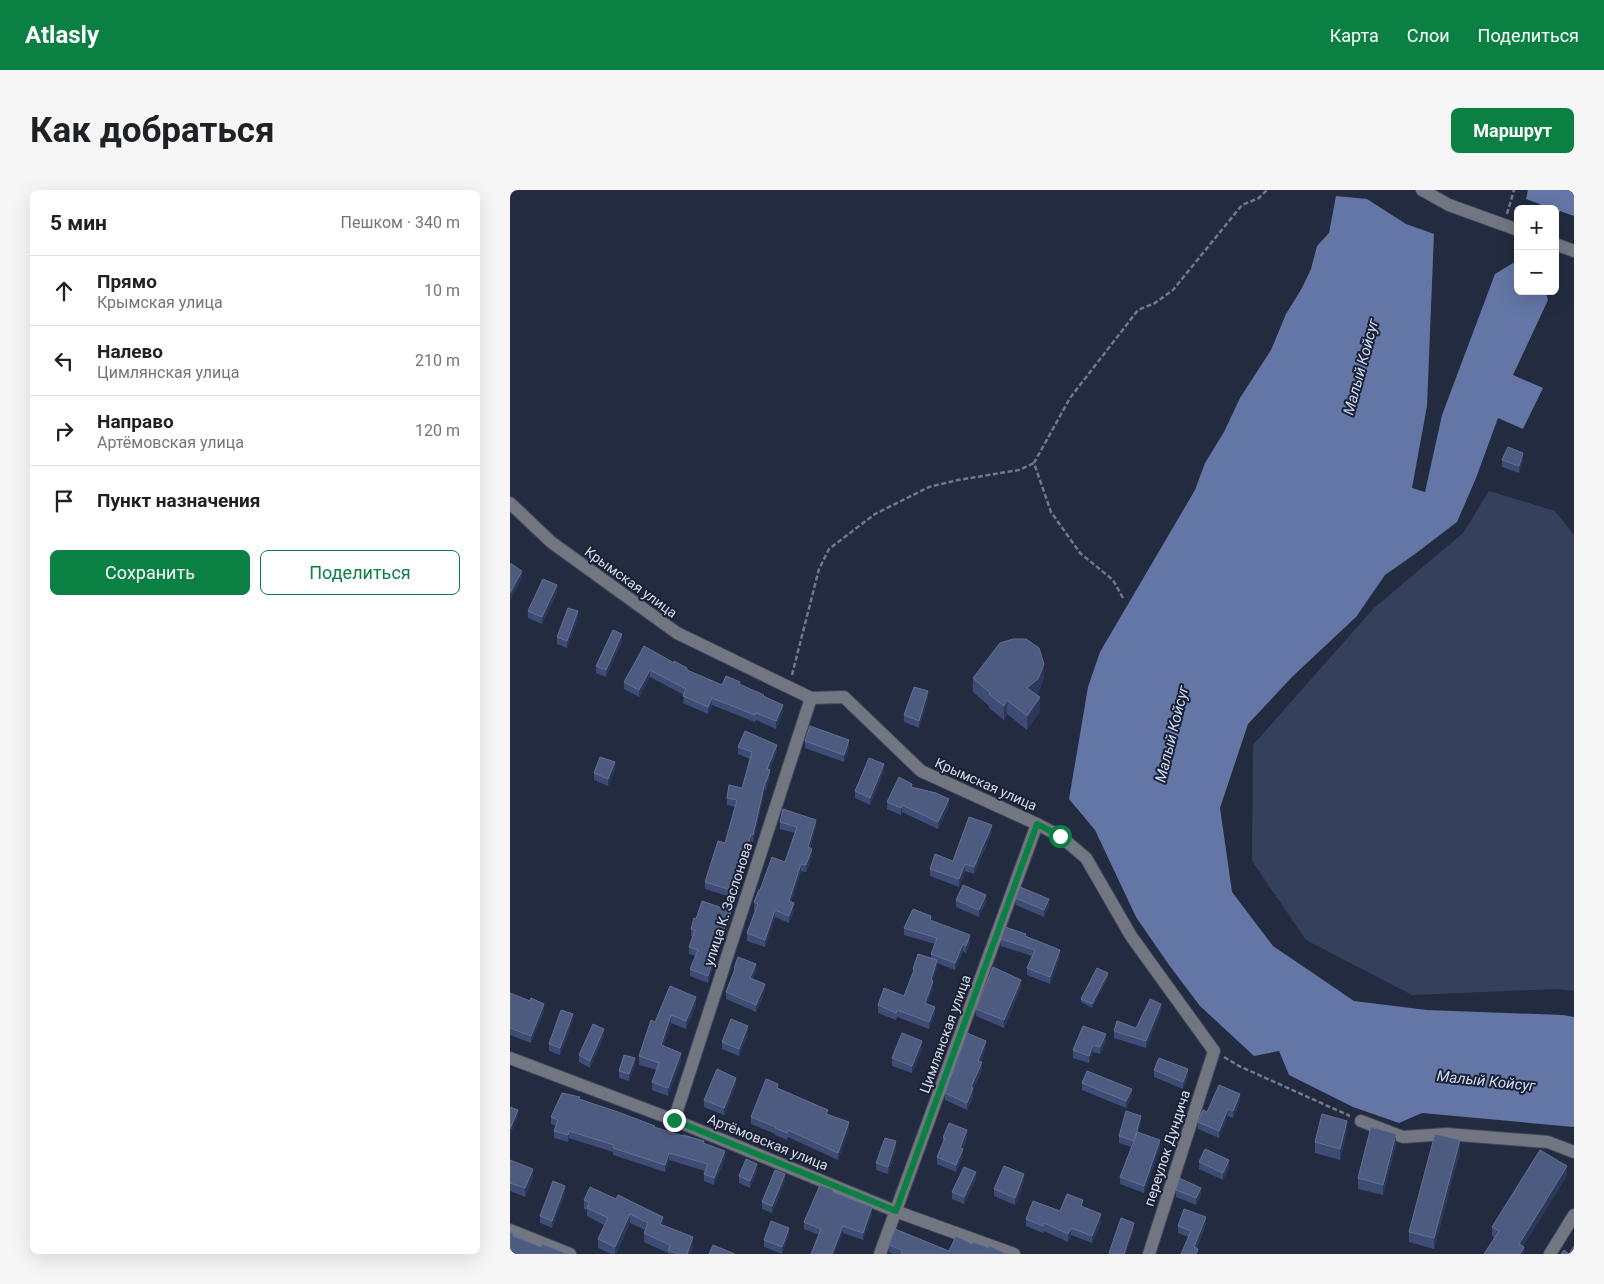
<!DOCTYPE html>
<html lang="ru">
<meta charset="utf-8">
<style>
:root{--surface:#fff;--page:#f6f6f6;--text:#202124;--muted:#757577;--line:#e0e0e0;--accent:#0b8043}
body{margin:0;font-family:Roboto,sans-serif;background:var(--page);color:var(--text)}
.controls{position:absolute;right:15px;top:15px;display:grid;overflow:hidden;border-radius:8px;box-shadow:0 5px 20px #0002}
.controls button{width:45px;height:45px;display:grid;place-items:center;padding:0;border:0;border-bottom:1px solid var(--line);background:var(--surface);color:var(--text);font:25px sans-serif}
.stop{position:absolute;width:15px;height:15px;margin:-11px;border:4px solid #0b8043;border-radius:50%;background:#fff}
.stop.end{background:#0b8043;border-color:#fff;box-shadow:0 1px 5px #0008}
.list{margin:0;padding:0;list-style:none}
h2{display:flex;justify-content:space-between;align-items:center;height:65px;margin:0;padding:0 20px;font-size:21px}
h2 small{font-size:16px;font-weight:400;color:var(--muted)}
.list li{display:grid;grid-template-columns:32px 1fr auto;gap:15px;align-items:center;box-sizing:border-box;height:70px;padding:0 20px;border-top:1px solid var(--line)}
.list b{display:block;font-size:19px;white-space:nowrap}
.list p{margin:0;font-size:16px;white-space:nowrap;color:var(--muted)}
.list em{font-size:16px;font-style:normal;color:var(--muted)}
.actions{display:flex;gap:10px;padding:15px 20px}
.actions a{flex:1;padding:11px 0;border:1px solid var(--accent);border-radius:8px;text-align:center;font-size:18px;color:var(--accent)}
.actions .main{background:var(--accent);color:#fff}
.icon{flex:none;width:28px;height:28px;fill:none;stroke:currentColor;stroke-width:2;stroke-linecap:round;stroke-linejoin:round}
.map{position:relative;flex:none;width:1064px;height:1064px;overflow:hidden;border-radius:8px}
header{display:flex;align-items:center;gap:30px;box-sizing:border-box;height:70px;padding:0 25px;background:var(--accent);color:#fff}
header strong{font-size:24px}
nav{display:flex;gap:28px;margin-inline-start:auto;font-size:18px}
.intro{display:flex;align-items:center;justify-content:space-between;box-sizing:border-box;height:120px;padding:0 30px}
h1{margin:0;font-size:35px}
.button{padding:12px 22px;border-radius:8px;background:var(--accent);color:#fff;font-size:18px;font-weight:700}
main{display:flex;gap:30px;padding:0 30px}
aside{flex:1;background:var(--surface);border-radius:8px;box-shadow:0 5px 20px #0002}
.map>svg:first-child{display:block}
</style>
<header>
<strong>Atlasly</strong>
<nav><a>Карта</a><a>Слои</a><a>Поделиться</a></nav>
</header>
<div class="intro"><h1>Как добраться</h1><a class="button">Маршрут</a></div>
<main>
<aside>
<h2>5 мин<small>Пешком · 340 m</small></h2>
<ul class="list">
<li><svg class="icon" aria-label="ahead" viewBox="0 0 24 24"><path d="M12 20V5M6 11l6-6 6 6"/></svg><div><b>Прямо</b><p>Крымская улица</p></div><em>10 m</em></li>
<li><svg class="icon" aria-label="left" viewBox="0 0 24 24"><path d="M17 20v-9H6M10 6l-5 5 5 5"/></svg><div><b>Налево</b><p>Цимлянская улица</p></div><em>210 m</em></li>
<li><svg class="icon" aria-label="right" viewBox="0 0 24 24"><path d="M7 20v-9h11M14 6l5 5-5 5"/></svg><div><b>Направо</b><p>Артёмовская улица</p></div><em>120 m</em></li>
<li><svg class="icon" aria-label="arrive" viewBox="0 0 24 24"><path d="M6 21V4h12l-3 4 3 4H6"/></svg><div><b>Пункт назначения</b></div></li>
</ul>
<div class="actions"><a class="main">Сохранить</a><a>Поделиться</a></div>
</aside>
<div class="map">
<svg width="1064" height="1064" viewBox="0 0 1064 1064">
<rect width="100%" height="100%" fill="#232b40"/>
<path fill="#35405c" d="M979 301 1045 321 1064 345V801L1046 799 902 805 796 750 742 671 743 555 863 419 953 343Z"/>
<g fill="#6376a5">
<path d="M1018 0H1064V26L1050 21 1045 32V19H1029L1030 14 1016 9Z"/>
<path d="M826 6 857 9 896 34 924 44 917 216 902 298 915 302 932 225 985 84 1008 70V101H1035L1038 110 1003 185 1033 198 1013 239 988 228 966 288 947 332 905 364 875 385 846 427 783 486 738 534 710 618 722 702 763 756 844 811 917 820 1053 825 1064 827V937L912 923 889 933 843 917 779 885 769 861 744 866 690 816 659 775 626 727 585 640 559 609 578 497 590 462 685 300 695 273 714 242 730 208 761 160 776 124 792 98 801 79 807 56 819 43Z"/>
</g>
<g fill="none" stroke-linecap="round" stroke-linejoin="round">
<g stroke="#40475b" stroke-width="14">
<g id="minor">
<path d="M912 0 939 15 1008 40"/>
<path d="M1045 54 1064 61"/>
<path d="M0 313 41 352 167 443 301 508 334 507 411 581 527 634 550 646 576 668 621 746 704 861 639 1064"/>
<path d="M0 868 164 930 385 1021 504 1064"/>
<path d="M164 930 301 508"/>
<path d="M851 931 893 947 936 944 1038 952 1064 962"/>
<path d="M0 1040 60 1064"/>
<path d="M370 1064 527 634"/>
<path d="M1040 1064 1064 1025"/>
</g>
</g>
<g stroke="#71788a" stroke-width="2.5" stroke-dasharray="5 2.5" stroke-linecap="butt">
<path d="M997 24 1004 0"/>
<path d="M613 408 603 390 570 363 541 322 524 273 560 208 628 120 645 113 663 100 732 15 749 8 757 0"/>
<path d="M282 485 309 379 319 359 365 324 419 297 448 290 509 280 524 273"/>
<path d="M714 867 729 876 840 926"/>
</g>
<use href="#minor" stroke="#727681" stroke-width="12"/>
</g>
<g fill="#3d4c75">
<path d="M992 270H1013L1009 283 992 277Z"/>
<path d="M47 402 32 434 18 428V421Z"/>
<path d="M68 429 57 458 47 454V447Z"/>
<path d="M112 451 96 487 86 483V476Z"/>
<path d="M134 456 177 480 212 495H230L254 507 273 522 266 539 246 530 245 532 202 515 198 524 173 513 174 505 140 487 129 507 114 499V492Z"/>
<path d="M463 488H534L528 503 526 505 530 521 517 540 497 524 494 530 479 518V516L463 502Z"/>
<path d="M418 508 409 538 394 532V525Z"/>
<path d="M295 551 339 557 334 572 295 558Z"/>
<path d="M228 557 267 562 259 580 260 587 256 600 255 599 243 652 241 651 231 688V695L227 709 195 699V692L215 653 225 617 217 615V608L232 598 240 569 228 564Z"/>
<path d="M105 579 98 596 84 590V583Z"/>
<path d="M374 581 360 615 345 608V601Z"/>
<path d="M402 597 439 616 428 639 392 622 391 625 377 619V612Z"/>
<path d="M270 632 306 637 300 658 302 666 296 682 291 681 281 712 284 720 279 733 265 727 255 757 237 751V743L245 720H244V712L250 700 275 672 285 643 270 639Z"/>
<path d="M482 642 464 684 455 681 449 697 420 686V679L443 671Z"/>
<path d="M506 708 539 716 534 727 506 715Z"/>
<path d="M446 710 476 712 469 727 446 717Z"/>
<path d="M221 728 210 757 209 756 198 793 180 786V779L186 766 179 764V757L183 747 181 746V739L186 729Z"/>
<path d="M421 731 460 752 456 763 453 761 445 780 427 773V777L423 790V798L417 814 425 824 419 839 387 827 386 830 368 823V815L394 806 403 783V779L421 768V764L425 754 394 745V738Z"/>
<path d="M516 747 550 767 540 794 517 785V778L522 766 491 756V749Z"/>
<path d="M224 778 246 781 243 789 255 801 246 822 216 809V802L224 782Z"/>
<path d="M598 787 582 818 571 812V809Z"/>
<path d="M511 797 494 838 466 826V819Z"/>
<path d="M0 803 34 821 21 853 0 845Z"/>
<path d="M186 807V815L176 839 161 833 153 856 171 871 158 906 142 900V892L147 880 129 875V866L145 832Z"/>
<path d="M651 821 636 858 604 848V841L626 838Z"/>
<path d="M63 831 50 865 39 861V854Z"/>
<path d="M238 844 229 866 212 859V852Z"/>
<path d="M94 846 80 878 69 872V865Z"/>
<path d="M596 851 590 864 583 862 579 873 563 868V860Z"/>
<path d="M476 858 470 872 472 880 463 899V906L457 920 435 910V903Z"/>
<path d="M412 859 402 883 382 876V868Z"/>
<path d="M125 875 119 891 109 888V881Z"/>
<path d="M644 880 678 886 673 899 644 887Z"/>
<path d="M572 893 622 906 616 918 572 900Z"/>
<path d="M226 895 214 925 194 917V910Z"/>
<path d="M268 898 318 924 339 939 328 970 278 947 277 950 265 945V944L241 934V927Z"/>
<path d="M70 909 145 937 194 953 215 968 204 995 194 991V984L195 981 159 970 155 982 103 965V962L59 948 58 952 44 948V941L46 936 41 934V927Z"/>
<path d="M730 911 723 928 718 926 709 948 688 939V932L697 922Z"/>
<path d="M631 933 628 943 650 957 634 1003 610 994V987L621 957 609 953V946Z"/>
<path d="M837 941 830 970 805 963V952Z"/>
<path d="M433 948H457L453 959V966L446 982 427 974V967L433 953Z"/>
<path d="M886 954 873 1005 848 999V988Z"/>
<path d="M386 959 378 984 366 980V973Z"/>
<path d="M950 961 924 1059 899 1052V1042Z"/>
<path d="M0 970 23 987 15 1007 0 1001Z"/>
<path d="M689 972 719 978 713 990 689 979Z"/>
<path d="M247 981 240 998 229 993V986Z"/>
<path d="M1057 986 1013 1056 1014 1064 982 1046V1037Z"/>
<path d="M466 989 454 1014 442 1009V1002Z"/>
<path d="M275 991 262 1023 252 1019V1012Z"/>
<path d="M514 991 505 1015 484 1006V999Z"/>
<path d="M666 1000 691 1005 686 1015 666 1007Z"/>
<path d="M323 1002 362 1024 353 1050 333 1043 309 1045 294 1039V1032Z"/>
<path d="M55 1003 42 1038 30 1033V1026Z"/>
<path d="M74 1010 153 1035 183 1056 180 1064H158V1063L134 1052V1043L135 1040 120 1033 106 1064H101L88 1058V1049L94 1035 77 1026V1020L74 1019Z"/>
<path d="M573 1017 591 1032 582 1053 561 1045 558 1052 534 1041 533 1043 516 1036V1029L550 1021Z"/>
<path d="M696 1034 687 1058 688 1064 678 1047 668 1043V1036Z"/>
<path d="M279 1045 272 1064 254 1057V1050Z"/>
<path d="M462 1054 497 1064H383L379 1062V1055L439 1061Z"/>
</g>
<g fill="#2b385a">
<path d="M1013 263V270L1009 283V276Z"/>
<path d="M12 381V388L0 411V403Z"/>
<path d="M47 395V402L32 434V427Z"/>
<path d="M68 421V429L57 458V451Z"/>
<path d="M112 444V451L96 487V480Z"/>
<path d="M534 474V488L528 503 517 512V498Z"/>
<path d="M140 480V487L129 507V500Z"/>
<path d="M418 501V508L409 538V531Z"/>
<path d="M530 507V521L517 540V526Z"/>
<path d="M202 508V515L198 524V517Z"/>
<path d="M497 510V524L494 530V516Z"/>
<path d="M273 515V522L266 539V531Z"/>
<path d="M339 550V557L334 572V565Z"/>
<path d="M267 555V562L257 586V579Z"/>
<path d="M105 572V579L98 596V589Z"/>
<path d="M374 574V581L360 615V608Z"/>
<path d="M260 580V587L256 600V592Z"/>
<path d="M255 592V599L243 652V645Z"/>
<path d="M439 609V616L428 639V632Z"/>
<path d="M392 615V622L391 625V618Z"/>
<path d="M306 630V637L298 664V657Z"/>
<path d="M482 635V642L464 684V677Z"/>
<path d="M241 644V651L229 694V687Z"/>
<path d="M302 659V666L296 682V675Z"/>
<path d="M291 674V681L279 718V711Z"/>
<path d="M455 674V681L449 697V689Z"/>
<path d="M231 688V695L227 709V702Z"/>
<path d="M476 705V712L469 727V720Z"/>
<path d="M539 709V716L534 727V720Z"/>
<path d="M284 713V720L279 733V726Z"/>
<path d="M265 720V727L255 757V750Z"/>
<path d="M221 721V728L210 757V750Z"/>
<path d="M460 745V752L456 763V756Z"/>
<path d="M209 749V756L198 793V786Z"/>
<path d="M453 754V761L445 780V773Z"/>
<path d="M550 760V767L540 794V787Z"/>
<path d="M427 770V777L421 797V790Z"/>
<path d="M246 774V781L240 795V788Z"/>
<path d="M598 783V787L582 818V814Z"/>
<path d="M511 790V797L494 838V830Z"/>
<path d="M423 791V798L415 820V813Z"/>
<path d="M255 794V801L246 822V815Z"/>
<path d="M186 807V815L176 839V831Z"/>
<path d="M34 814V821L21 853V846Z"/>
<path d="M651 814V821L636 858V851Z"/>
<path d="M425 817V824L419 839V832Z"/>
<path d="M63 824V831L50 865V858Z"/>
<path d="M161 825V833L151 864V855Z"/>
<path d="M238 836V844L229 866V859Z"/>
<path d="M94 839V846L80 878V871Z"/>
<path d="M596 844V851L590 864V857Z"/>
<path d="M412 851V859L402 883V876Z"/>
<path d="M476 851V858L468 878V871Z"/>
<path d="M583 855V862L579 873V866Z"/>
<path d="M171 863V871L158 906V898Z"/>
<path d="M125 868V875L119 891V884Z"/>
<path d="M472 872V880L463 899V906L457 920V913L461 897Z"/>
<path d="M678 879V886L673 899V892Z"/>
<path d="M226 888V895L214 925V918Z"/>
<path d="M622 899V906L616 918V911Z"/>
<path d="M730 904V911L723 928V921Z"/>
<path d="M718 919V926L709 948V941Z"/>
<path d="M8 920V927L0 946V939Z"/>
<path d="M631 926V933L624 958V951Z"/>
<path d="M837 931V941L830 970V959Z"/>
<path d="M339 932V939L328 970V963Z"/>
<path d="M457 940V948L450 965V958Z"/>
<path d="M59 941V948L58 952V945Z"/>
<path d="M886 944V954L873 1005V995Z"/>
<path d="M650 950V957L634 1003V996Z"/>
<path d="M950 950V961L924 1059V1048Z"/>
<path d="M386 951V959L378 984V977Z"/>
<path d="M453 959V966L446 982V975Z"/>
<path d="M215 961V968L204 995V988Z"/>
<path d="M159 963V970L155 982V975Z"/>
<path d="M719 970V978L713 990V983Z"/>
<path d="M247 974V981L240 998V991Z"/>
<path d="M1057 976V986L1009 1063V1054Z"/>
<path d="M23 979V987L15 1007V998Z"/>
<path d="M466 982V989L454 1014V1007Z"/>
<path d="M275 984V991L262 1023V1016Z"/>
<path d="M514 984V991L505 1015V1008Z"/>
<path d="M55 996V1003L42 1038V1031Z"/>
<path d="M691 998V1005L686 1015V1008Z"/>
<path d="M362 1017V1024L353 1050V1043Z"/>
<path d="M120 1024V1033L106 1064H105V1057Z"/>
<path d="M591 1024V1032L582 1053V1046Z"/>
<path d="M153 1027V1035L150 1034Z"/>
<path d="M696 1027V1034L684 1064V1057Z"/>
<path d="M624 1033V1040L616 1064H614Z"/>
<path d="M333 1036V1043L324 1064H322Z"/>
<path d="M279 1038V1045L272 1064V1057Z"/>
<path d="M561 1038V1045L558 1052V1044Z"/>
<path d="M183 1047V1056L180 1064H177Z"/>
<path d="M1014 1057V1064H1010Z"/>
</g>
<g fill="#4d5b81" stroke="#627092">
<path d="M998 257 1013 263 1009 276 992 270Z"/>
<path d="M0 373 12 381 0 403Z"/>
<path d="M33 389 47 395 32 427 18 421Z"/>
<path d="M58 418 68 421 57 451 47 447Z"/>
<path d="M103 440 112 444 96 480 86 476Z"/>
<path d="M503 449H516L529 458 534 474 528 489 517 498 530 507 517 526 497 510 494 516 479 504 480 503 463 488 490 453Z"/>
<path d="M134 456 164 473V471L177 478V480L212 495 216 486 230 492 229 494 254 505 253 506 273 515 266 531 246 523 245 525 202 508 198 517 173 506 176 499 140 480 129 500 114 492Z"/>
<path d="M404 497 418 501 409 531 394 525Z"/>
<path d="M300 536 339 550 334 565 295 551Z"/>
<path d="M235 541 267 555 257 579 260 580 256 592H255L243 645 241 644 229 687 231 688 227 702 195 692 208 651 215 653 227 610 217 608 219 595 232 598 242 562 228 557Z"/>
<path d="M90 567 105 572 98 589 84 583Z"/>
<path d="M359 568 374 574 360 608 345 601Z"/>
<path d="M389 587 402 594 401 597 426 603 439 609 428 632 392 615 391 618 377 612Z"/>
<path d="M273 619 306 630 298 657 302 659 296 675 291 674 279 711 284 713 279 726 265 720 255 750 237 743 248 714 244 712 249 700H250L262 667 275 672 287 637 270 632Z"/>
<path d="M459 627 482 635 464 677 455 674 449 689 420 679 425 664 443 671Z"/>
<path d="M453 695 476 705 469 720 446 710Z"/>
<path d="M510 697 539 709 534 720 506 708Z"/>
<path d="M192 711 221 721 210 750 209 749 198 786 180 779 188 760 179 757 185 740 181 739 184 728 186 729Z"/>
<path d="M403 719 421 726 420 730 460 745 456 756 453 754 445 773 421 764 427 748 394 738Z"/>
<path d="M495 737 516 744 515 746 550 760 540 787 517 778 525 760 491 749Z"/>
<path d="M408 764 427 770 421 790 423 791 415 813 425 817 419 832 387 820 386 823 368 815 374 798 394 806 404 780 403 779Z"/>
<path d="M228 767 246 774 240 788 255 794 246 815 216 802 225 779 224 778Z"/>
<path d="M483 777 511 790 494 830 466 819Z"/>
<path d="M587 778 598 783 582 814 571 809Z"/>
<path d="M160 796 186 807 176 831 161 825 151 855 171 863 158 898 142 892 149 873 129 866 141 830 145 832Z"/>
<path d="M0 803 20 811 21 808 34 814 21 846 0 838Z"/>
<path d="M640 809 651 814 636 851 604 841 607 831 626 838Z"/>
<path d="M51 820 63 824 50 858 39 854Z"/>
<path d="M221 829 238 836 229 859 212 852Z"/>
<path d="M83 834 94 839 80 871 69 865Z"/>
<path d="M573 836 596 844 590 857 583 855 579 866 563 860Z"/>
<path d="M392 843 412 851 402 876 382 868Z"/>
<path d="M457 843 476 851 468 871 472 872 461 897 463 898 457 913 435 903Z"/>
<path d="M114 865 125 868 119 884 109 881Z"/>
<path d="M649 868 678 879 673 892 644 880Z"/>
<path d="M207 879 226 888 214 918 194 910Z"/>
<path d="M577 881 622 899 616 911 572 893Z"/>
<path d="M256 889 268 894 267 898 318 920 316 924 339 932 328 963 278 940 277 943 265 938 266 937 241 927Z"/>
<path d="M709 895 730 904 723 921 718 919 709 941 688 932 693 920 697 922Z"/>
<path d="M52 903 70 907 69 909 108 922 145 936 144 937 173 946V945L194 951 193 953 215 961 204 988 194 984 198 974 159 963 155 975 103 958 104 955 59 941 58 945 44 941 48 930 41 927Z"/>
<path d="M0 917 8 920 0 939Z"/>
<path d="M616 921 631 926 624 951 627 942 650 950 634 996 610 987 624 951 609 946Z"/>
<path d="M812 924 837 931 830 959 805 952Z"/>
<path d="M439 933 457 940 450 958 453 959 446 975 427 967 435 948H433Z"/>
<path d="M861 937 886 944 873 995 848 988Z"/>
<path d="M925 944 950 950 924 1048 899 1042Z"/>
<path d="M375 948 386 951 378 977 366 973Z"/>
<path d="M695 959 719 970 713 983 689 972Z"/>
<path d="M1030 960 1057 976 1009 1054 1014 1057 1010 1064H974L989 1041 982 1037Z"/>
<path d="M236 969 247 974 240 991 229 986Z"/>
<path d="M0 970 23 979 15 998 0 993Z"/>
<path d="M494 976 514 984 505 1008 484 999Z"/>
<path d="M454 977 466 982 454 1007 442 1002Z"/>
<path d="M265 980 275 984 262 1016 252 1012Z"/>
<path d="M669 988 691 998 686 1008 666 1000Z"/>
<path d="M43 991 55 996 42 1031 30 1026Z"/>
<path d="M310 995 323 1000V1002L362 1017 353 1043 333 1036 322 1064H301L311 1039 294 1032Z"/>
<path d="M80 997 106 1009 108 1005 153 1027 150 1034 183 1047 177 1064H168L158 1060 160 1055 134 1043 138 1033 120 1024 105 1057 88 1049 98 1028 77 1018 79 1012 74 1010Z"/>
<path d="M557 1004 573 1010 571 1016 591 1024 582 1046 561 1038 558 1044 534 1033 533 1036 516 1029 523 1011 550 1021Z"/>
<path d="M674 1019 696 1027 684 1057 688 1059 686 1064H671L681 1041 668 1036Z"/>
<path d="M611 1028 624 1033 614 1064H602L599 1063Z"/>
<path d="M261 1031 279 1038 272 1057 254 1050Z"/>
<path d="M385 1039 439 1061 446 1046 462 1054 463 1052 479 1058V1056L497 1064H391L392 1060 379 1055Z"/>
<path d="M0 1042 3 1043V1046L31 1057 32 1054 57 1064H0Z"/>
<path d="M203 1055 225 1064H199Z"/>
<path d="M1064 1056V1064H1051L1054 1060 1059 1064Z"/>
</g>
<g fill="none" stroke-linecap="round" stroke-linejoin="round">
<path stroke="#0b8043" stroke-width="6" d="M164 930 386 1021 527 634 550 646"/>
</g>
<g text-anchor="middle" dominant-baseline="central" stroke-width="4" stroke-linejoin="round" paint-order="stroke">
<g font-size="14" fill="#d6dcea" stroke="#1a2135">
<text transform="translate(121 392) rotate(36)">Крымская улица</text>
<text transform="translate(476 594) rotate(24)">Крымская улица</text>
<text transform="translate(218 714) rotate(-72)">улица К. Заслонова</text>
<text transform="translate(435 844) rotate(-70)">Цимлянская улица</text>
<text transform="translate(258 952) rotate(22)">Артёмовская улица</text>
<text transform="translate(657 958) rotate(-72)">переулок Дундича</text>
</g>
<g font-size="15" font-style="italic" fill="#d0dcfa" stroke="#1a2135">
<text transform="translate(851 177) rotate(-75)">Малый Койсуг</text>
<text transform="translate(662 544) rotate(-76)">Малый Койсуг</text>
<text transform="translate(976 891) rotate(6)">Малый Койсуг</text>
</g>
</g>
</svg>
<div class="controls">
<button>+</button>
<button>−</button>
</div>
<div class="stop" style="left:550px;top:646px"></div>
<div class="stop end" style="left:164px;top:930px"></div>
</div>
</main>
